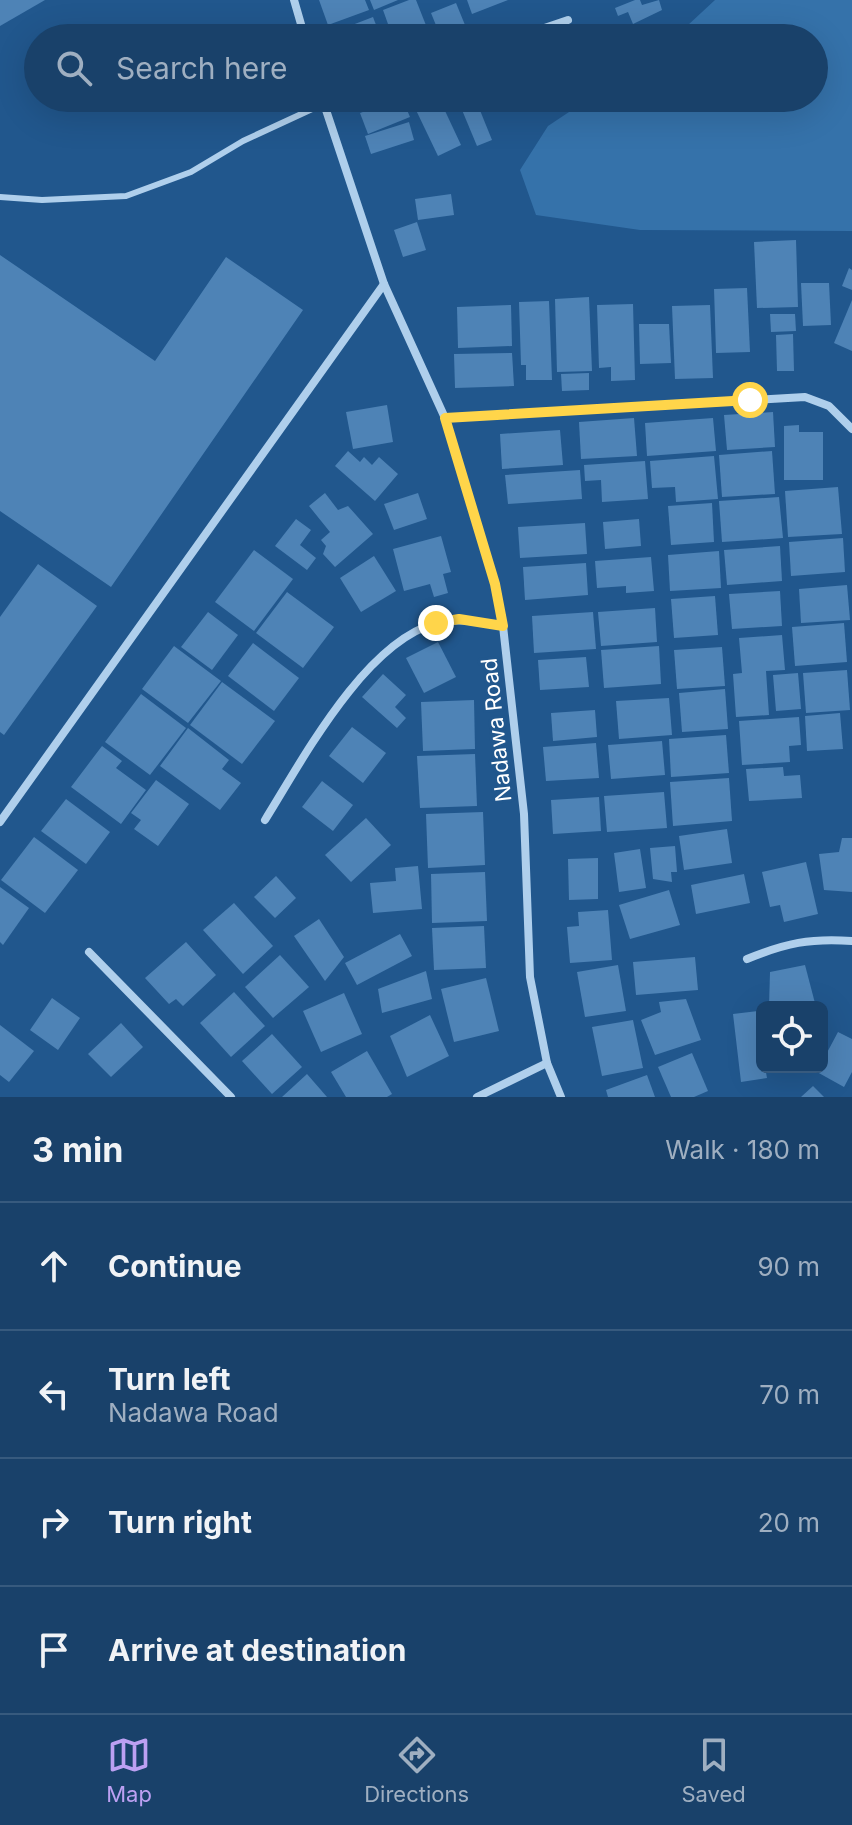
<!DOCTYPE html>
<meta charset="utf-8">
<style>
:root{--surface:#19416a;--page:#224870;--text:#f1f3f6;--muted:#9fafc1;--line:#375a7e;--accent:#bca0f2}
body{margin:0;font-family:Inter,sans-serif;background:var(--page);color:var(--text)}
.controls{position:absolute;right:24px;bottom:24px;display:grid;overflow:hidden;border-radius:12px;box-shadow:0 8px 32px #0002}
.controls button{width:72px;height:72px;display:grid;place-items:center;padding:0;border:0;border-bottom:2px solid var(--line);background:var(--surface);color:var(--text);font:40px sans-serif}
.stop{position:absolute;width:24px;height:24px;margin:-18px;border:6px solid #ffd54a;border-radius:50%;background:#fff}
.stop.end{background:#ffd54a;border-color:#fff;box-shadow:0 2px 8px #0008}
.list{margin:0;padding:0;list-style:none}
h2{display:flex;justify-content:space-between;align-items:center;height:104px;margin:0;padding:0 32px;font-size:34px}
h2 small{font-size:26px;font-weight:400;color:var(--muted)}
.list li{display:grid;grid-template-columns:52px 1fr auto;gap:24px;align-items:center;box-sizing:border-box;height:128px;padding:0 32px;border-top:2px solid var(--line)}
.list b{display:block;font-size:30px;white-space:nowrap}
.list p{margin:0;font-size:26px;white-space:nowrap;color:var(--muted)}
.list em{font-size:26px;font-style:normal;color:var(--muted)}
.icon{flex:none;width:44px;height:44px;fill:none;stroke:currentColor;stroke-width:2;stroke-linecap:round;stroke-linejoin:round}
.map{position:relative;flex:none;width:852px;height:1097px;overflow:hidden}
.search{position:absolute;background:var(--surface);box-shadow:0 8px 32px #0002;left:24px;right:24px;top:24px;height:88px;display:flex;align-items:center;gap:20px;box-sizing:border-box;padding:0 28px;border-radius:44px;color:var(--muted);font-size:30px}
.sheet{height:616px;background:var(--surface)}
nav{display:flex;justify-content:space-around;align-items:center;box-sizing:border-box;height:112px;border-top:2px solid var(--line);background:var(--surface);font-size:22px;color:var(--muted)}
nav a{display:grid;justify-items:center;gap:4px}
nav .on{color:var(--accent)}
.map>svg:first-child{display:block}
</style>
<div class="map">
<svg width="852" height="1097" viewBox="0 0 852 1097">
<rect width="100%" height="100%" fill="#21578d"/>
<path fill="#3572aa" d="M715 0H852V231L640 230 536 215 520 170 548 126 590 98H814V38H674Z"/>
<g fill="#4e83b6">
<path d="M0 0H45L0 26Z"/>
<path d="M319 0H365L369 10 328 25Z"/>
<path d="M370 0H398L374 10Z"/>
<path d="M409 0H416L431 38H393L383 10Z"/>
<path d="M467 0H508L472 14Z"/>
<path d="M635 0H640L642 5 659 0 662 10 633 24 628 12 618 16 615 8Z"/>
<path d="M456 3 465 25 440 35 431 13Z"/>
<path d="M373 17 381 38H351L347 27Z"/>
<path d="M602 24 606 38H574L572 32Z"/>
<path d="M342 27 347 38H328L326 34Z"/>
<path d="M402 98 410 117 368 134 360 113Z"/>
<path d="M439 98 461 145 438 156 415 108Z"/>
<path d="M457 98H475L492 140 477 146Z"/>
<path d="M409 122 414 140 371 154 365 136Z"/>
<path d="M451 194 454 215 418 220 415 199Z"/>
<path d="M417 222 426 250 403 257 394 230Z"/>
<path d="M796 240 798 307 757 308 754 242Z"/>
<path d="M0 255 155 361 226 257 303 310 111 587 0 511Z"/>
<path d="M849 268 852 270V290L842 286Z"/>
<path d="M801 283H829L831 325 803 326Z"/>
<path d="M747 288 750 352 716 353 714 289Z"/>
<path d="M589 297 592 371 557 372 555 299Z"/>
<path d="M852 300V351L834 343Z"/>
<path d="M549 301 552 380H526V365H521L519 302Z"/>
<path d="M633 304 635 380 611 381V367L599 368 597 305Z"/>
<path d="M511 305 512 346 458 348 457 307Z"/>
<path d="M710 305 713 378 675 379 672 306Z"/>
<path d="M770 314H795L796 331 771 332Z"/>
<path d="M639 324H669L671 363 640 364Z"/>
<path d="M793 334 794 371H777L776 335Z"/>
<path d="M512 353 514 386 455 388 454 354Z"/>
<path d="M589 373V390L562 391 561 374Z"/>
<path d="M387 405 393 442 353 449 346 412Z"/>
<path d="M773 412 775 447 727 450 724 415Z"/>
<path d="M634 418 637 456 581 459 579 422Z"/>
<path d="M713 418 716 451 647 456 645 423Z"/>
<path d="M799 425V432H823V480H784V426Z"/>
<path d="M560 430 563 465 502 469 500 434Z"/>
<path d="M348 451 360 462 364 457 372 465 379 457 398 474 375 501 335 466Z"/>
<path d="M772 451 775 494 722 497 719 455Z"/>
<path d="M714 456 718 499 676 502 675 487 652 488 650 461Z"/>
<path d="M645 461 648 499 602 502 601 480 585 481 584 465Z"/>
<path d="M580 470 582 499 508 504 505 475Z"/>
<path d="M838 487 842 534 788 537 785 491Z"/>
<path d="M325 493 338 510 348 506 373 534 335 567 323 554 326 546 321 540 330 532 309 506Z"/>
<path d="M418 493 427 519 394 530 384 504Z"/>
<path d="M779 497 783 538 722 542 719 501Z"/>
<path d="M712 503 714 542 671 545 668 506Z"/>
<path d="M296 519 311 530 300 545 316 558 307 570 275 546Z"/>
<path d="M639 519 641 546 605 549 603 522Z"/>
<path d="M585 523 587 554 520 558 518 527Z"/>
<path d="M441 536 451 572 443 574 448 593 434 597 430 584 404 591 393 549Z"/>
<path d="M843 538 845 572 791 576 789 542Z"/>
<path d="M780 546 782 581 727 585 724 550Z"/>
<path d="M254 550 293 579 254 631 215 602Z"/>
<path d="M719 551 721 588 670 591 668 555Z"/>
<path d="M374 556 396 591 361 612 340 578Z"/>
<path d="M651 557 654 591 626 593V586L597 588 595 561Z"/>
<path d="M586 563 588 595 525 600 523 567Z"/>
<path d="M38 564 97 606 4 735 0 732V617Z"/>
<path d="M847 585 850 620 801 623 799 589Z"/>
<path d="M780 591 782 626 732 629 729 594Z"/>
<path d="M287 592 334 627 303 668 256 633Z"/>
<path d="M715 596 718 635 674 638 671 599Z"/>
<path d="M655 608 657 642 601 646 598 612Z"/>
<path d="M208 612 238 635 212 670 181 647Z"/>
<path d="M593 612 596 649 534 653 532 616Z"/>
<path d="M844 623 847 662 795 666 792 627Z"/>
<path d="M782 635 785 670 766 671 769 715 736 717 733 674 742 673 739 638Z"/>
<path d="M438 642 456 677 424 693 406 658Z"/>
<path d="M253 643 299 678 274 711 228 676Z"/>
<path d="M174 646 221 681 188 723 142 689Z"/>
<path d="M659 646 661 684 604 688 601 650Z"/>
<path d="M722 647 725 686 677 689 674 650Z"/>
<path d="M586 657 589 687 540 690 538 660Z"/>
<path d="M847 670 850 710 806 713 803 673Z"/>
<path d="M798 673 801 709 776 711 773 675Z"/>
<path d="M383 674 406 695 395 707 406 718 397 728 362 697Z"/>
<path d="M222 682 275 721 242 764 190 725Z"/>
<path d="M725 689 728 729 682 732 679 693Z"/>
<path d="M141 694 186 728 150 775 105 742Z"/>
<path d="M669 698 672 735 619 739 616 701Z"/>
<path d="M474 700 475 749 423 751 421 702Z"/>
<path d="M595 710 597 737 553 741 551 713Z"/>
<path d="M840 713 843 749 807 751 805 716Z"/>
<path d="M799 717 801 745 789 746 790 762 742 765 739 721Z"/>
<path d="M352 727 386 753 363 783 329 756Z"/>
<path d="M188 728 229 760 222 769 241 783 220 810 160 766Z"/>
<path d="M726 735 729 773 671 777 669 739Z"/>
<path d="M662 741 665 775 611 779 608 745Z"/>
<path d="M596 743 599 778 546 781 543 747Z"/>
<path d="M102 746 122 761 116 768 146 790 121 824 71 787Z"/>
<path d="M475 754 477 806 420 808 417 756Z"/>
<path d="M783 767 784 776 800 775 802 798 749 801 746 769Z"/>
<path d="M729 778 732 821 673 826 670 782Z"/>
<path d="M156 780 189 804 158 846 134 829 141 820 131 813Z"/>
<path d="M322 781 353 805 333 831 302 807Z"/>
<path d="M664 792 667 828 607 832 604 796Z"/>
<path d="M599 797 601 831 553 834 551 800Z"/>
<path d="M66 799 110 832 86 864 41 831Z"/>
<path d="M483 812 485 865 428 868 426 814Z"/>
<path d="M366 818 391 845 351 882 325 855Z"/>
<path d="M727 829 732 863 684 870 679 836Z"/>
<path d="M34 837 78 870 45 913 1 880Z"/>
<path d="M842 838H852V892L824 890 819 854 839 852Z"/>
<path d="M675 846 677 872H671L672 882 653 879 650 848Z"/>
<path d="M640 849 646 888 619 892 614 853Z"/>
<path d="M598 858V899L569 900 568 859Z"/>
<path d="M806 862 818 914 784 922 780 905 770 907 762 872Z"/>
<path d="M418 866 422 909 373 913 370 883 396 881 395 868Z"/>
<path d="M485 872 487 921 432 923 431 874Z"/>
<path d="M744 874 750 903 696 914 691 885Z"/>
<path d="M276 876 296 898 275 918 254 897Z"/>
<path d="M0 887 29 908 3 945 0 942Z"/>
<path d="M669 890 680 925 630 939 619 905Z"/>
<path d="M234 903 273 946 243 974 203 930Z"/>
<path d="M608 910 612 960 570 963 567 927 579 926 578 912Z"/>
<path d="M319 919 344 957 325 981 294 936Z"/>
<path d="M484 926 486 968 434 970 432 928Z"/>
<path d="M400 934 412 956 357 985 345 963Z"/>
<path d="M186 942 216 975 183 1006 176 999 169 1004 145 978Z"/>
<path d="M280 955 309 987 273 1018 245 987Z"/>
<path d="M695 957 698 990 636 995 633 962Z"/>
<path d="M618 965 626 1011 585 1017 577 972Z"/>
<path d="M805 965 816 1007H769L770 972Z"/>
<path d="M426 971 432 999 382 1013 378 989Z"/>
<path d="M486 978 499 1031 454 1042 441 989Z"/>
<path d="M234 992 265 1026 231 1057 200 1023Z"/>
<path d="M344 993 362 1034 321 1052 303 1011Z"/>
<path d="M52 998 80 1018 58 1050 30 1030Z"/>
<path d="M686 999 701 1040 655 1055 641 1020 661 1012 659 1002Z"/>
<path d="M758 1011 762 1067H765L767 1078 741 1082 733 1014Z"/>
<path d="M430 1015 449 1056 407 1077 390 1036Z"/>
<path d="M633 1020 643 1068 602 1076 592 1027Z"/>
<path d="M121 1023 143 1047 111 1077 88 1054Z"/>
<path d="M0 1025 34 1051 9 1082 0 1075Z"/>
<path d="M838 1032 852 1039V1072L844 1087 817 1072 822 1067V1062Z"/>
<path d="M272 1034 302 1067 272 1094 242 1061Z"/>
<path d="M367 1051 392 1094 387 1097H346L331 1072Z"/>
<path d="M692 1053 708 1091 694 1097H671L658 1067Z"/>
<path d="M307 1074 327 1097H282Z"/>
<path d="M647 1075 655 1097H608L606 1090Z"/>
<path d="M813 1086 824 1097H801Z"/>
</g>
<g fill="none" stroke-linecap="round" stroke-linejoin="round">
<path stroke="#afcfec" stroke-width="6" d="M0 197 42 200 126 196 191 172 243 141 323 104"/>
<g stroke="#afcfec" stroke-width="8">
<path d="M294 0 305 38"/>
<path d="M515 38 568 20"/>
<path d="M322 98 384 284 445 418 495 584 503 626 524 814 530 977 547 1063 561 1097"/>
<path d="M323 104 340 98"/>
<path d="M445 418 805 397 829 406 852 429"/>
<path d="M265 820C303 759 364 643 436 623 458 617 481 623 503 626"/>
<path d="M0 822 384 284"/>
<path d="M89 952 231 1097"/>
<path d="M747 959C786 943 810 938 852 941"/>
<path d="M477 1097 547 1063"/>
</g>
</g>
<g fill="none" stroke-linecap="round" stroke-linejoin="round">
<path stroke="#ffd54a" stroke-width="10" d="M436 623 459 619 503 626 495 584 445 418 750 400"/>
</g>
<g text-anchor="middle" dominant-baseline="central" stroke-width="6" stroke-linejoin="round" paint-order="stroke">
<g font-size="22" fill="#fff" stroke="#21578d">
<text transform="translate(496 730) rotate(-96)">Nadawa Road</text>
</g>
</g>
</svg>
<div class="controls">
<button><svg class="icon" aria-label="locate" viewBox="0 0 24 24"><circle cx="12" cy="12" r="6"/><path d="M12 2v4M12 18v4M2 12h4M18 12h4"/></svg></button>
</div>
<div class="stop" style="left:750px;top:400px"></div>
<div class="stop end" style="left:436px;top:623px"></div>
<div class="search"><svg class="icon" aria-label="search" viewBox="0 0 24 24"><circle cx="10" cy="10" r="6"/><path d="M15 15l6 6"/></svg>Search here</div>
</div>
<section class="sheet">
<h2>3 min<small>Walk · 180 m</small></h2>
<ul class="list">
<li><svg class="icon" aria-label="ahead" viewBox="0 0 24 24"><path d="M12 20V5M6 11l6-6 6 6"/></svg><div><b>Continue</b></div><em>90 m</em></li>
<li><svg class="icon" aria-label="left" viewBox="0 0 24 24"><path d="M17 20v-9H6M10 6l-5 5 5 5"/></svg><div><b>Turn left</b><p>Nadawa Road</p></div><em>70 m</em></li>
<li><svg class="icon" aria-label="right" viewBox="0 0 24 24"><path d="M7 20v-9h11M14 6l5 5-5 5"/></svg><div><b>Turn right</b></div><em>20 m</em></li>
<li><svg class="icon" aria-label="arrive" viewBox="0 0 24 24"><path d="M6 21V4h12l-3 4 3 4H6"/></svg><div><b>Arrive at destination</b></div></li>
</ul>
</section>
<nav>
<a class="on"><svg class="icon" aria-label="map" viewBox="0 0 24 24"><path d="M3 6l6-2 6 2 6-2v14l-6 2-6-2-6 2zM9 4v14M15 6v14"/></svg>Map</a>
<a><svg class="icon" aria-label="directions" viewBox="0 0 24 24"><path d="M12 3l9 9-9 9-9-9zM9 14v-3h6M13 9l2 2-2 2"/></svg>Directions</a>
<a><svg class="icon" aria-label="saved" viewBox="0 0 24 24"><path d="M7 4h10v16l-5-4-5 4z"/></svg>Saved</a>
</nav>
